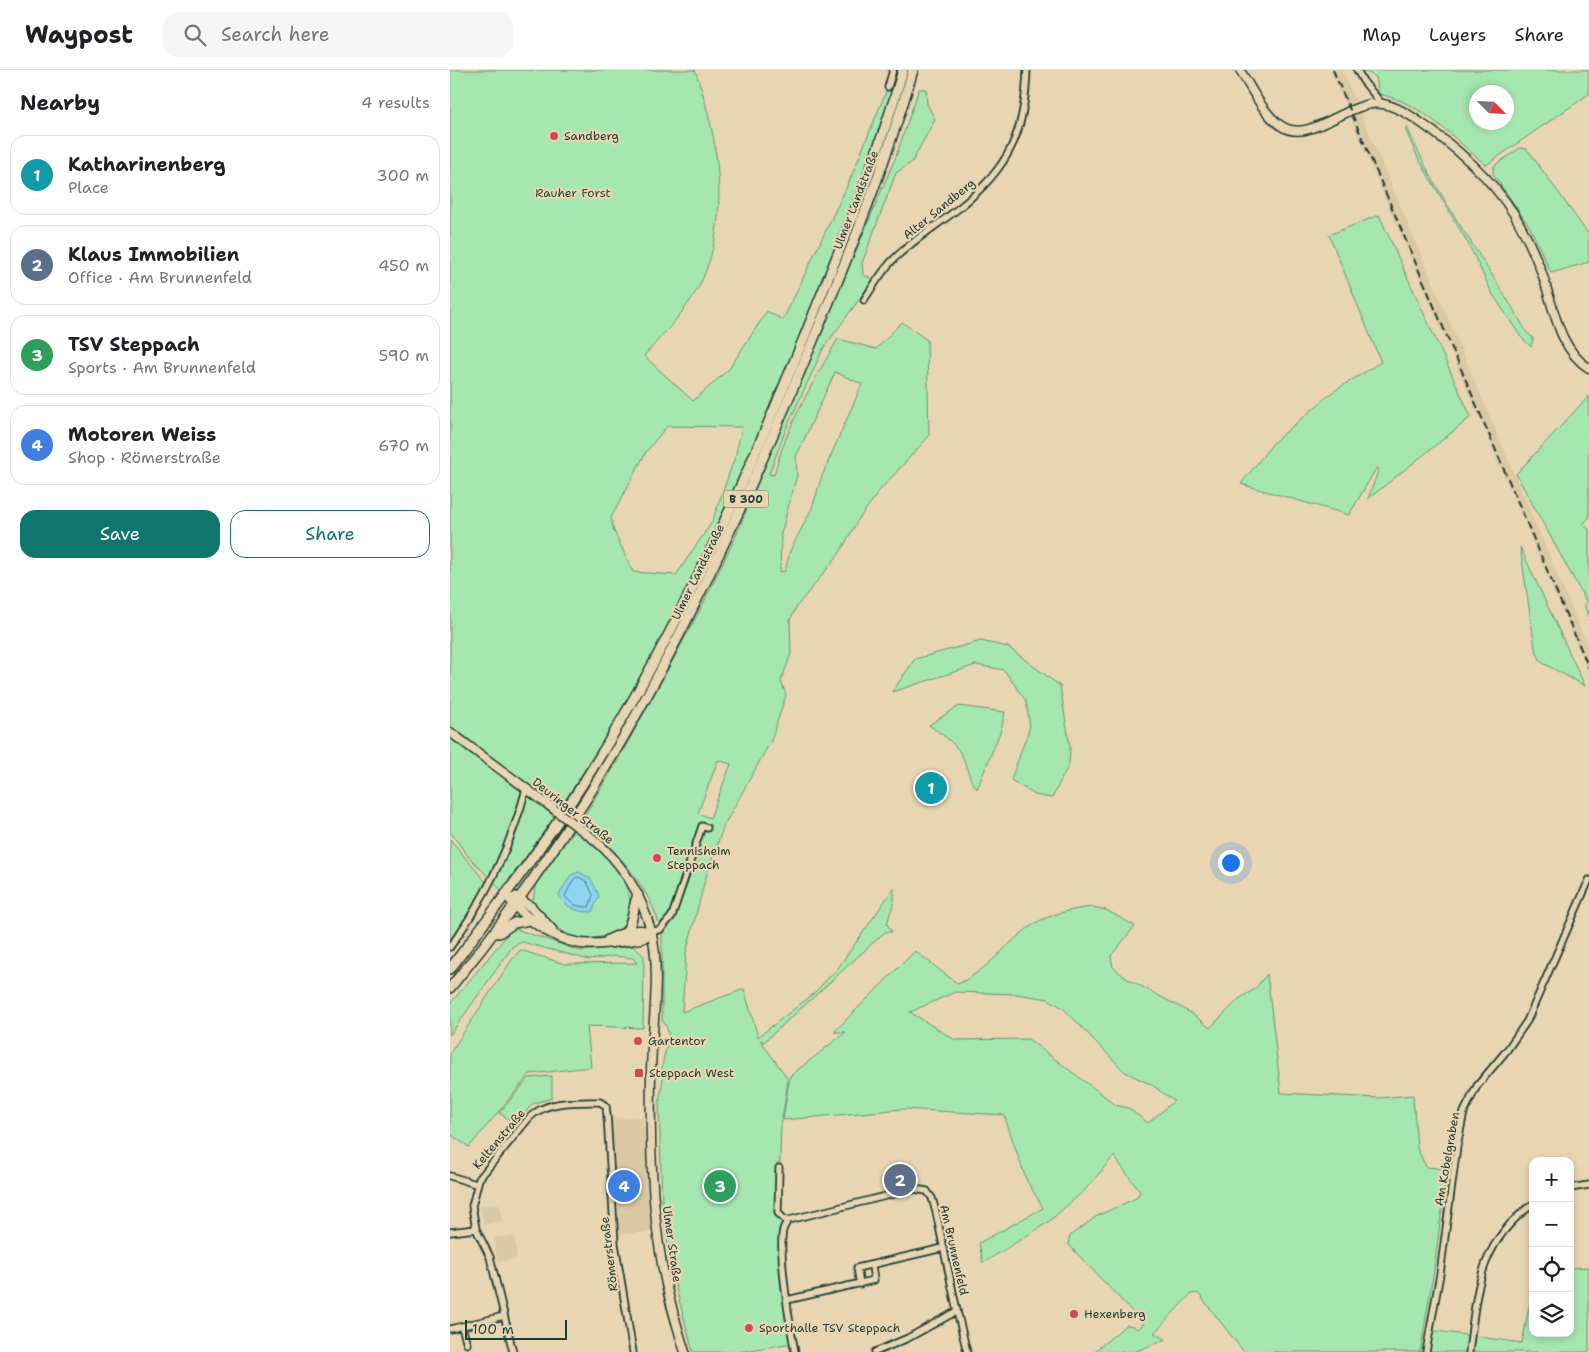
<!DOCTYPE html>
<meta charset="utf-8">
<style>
:root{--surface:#fff;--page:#f6f6f6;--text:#202124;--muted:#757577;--line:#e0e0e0;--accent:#0f766e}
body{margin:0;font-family:"Shantell Sans",sans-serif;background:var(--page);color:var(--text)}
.controls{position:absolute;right:15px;bottom:15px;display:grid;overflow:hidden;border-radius:10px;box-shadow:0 2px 8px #0003}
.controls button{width:45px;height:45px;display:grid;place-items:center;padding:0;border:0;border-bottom:1px solid var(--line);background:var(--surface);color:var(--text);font:25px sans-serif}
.compass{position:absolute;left:1019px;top:15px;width:45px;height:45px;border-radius:50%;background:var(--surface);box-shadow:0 2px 8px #0003;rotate:114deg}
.scale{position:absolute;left:15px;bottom:12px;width:102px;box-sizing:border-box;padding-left:5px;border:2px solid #1f3d34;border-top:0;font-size:14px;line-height:18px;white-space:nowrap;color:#1f3d34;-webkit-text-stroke:4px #e8d6b3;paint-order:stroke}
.you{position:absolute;left:780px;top:792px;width:18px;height:18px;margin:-12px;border:4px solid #fff;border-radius:50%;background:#1a73e8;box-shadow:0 0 0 8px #1a73e833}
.badge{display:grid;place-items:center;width:32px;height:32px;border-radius:50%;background:var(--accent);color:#fff;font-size:16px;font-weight:700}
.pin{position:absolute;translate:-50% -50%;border:2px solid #fff;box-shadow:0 1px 5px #0006}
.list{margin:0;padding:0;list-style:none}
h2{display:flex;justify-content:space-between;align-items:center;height:65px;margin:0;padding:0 20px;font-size:21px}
h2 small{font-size:16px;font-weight:400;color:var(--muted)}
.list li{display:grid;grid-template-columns:32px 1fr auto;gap:15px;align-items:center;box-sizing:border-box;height:80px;margin:0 10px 10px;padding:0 10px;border:1px solid var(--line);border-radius:15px}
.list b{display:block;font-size:19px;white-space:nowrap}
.list p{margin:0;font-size:16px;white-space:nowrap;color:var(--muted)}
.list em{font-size:16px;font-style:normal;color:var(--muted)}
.actions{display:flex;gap:10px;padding:15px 20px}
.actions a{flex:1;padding:11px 0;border:1px solid var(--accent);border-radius:15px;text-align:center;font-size:18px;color:var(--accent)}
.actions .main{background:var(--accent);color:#fff}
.icon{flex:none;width:28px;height:28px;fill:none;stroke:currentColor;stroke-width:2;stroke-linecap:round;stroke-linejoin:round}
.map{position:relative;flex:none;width:1139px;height:1282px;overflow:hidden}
header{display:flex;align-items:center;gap:30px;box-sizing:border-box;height:70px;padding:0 25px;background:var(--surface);border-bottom:1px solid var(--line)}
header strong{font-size:24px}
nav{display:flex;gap:28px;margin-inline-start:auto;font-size:18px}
.search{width:350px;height:45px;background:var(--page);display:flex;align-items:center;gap:12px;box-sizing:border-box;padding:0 18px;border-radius:15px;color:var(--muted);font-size:19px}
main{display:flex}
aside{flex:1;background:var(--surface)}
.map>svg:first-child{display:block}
</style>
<header>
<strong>Waypost</strong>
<div class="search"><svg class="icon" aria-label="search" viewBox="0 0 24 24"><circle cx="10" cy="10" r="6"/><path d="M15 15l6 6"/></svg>Search here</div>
<nav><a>Map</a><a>Layers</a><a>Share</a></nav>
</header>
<main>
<aside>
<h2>Nearby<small>4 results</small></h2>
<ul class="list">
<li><span class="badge" style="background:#0f9aa8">1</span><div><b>Katharinenberg</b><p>Place</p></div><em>300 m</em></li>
<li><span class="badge" style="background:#5c6f8a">2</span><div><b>Klaus Immobilien</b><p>Office · Am Brunnenfeld</p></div><em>450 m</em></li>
<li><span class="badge" style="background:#2e9e5b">3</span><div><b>TSV Steppach</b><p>Sports · Am Brunnenfeld</p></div><em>590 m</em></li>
<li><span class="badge" style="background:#3f7fe0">4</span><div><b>Motoren Weiss</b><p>Shop · Römerstraße</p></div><em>670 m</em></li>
</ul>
<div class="actions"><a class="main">Save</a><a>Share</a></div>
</aside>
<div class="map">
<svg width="1139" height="1282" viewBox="0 0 1139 1282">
<rect width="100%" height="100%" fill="#e8d6b3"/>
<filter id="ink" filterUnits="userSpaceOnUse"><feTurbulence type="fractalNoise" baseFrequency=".02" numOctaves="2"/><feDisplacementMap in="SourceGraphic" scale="10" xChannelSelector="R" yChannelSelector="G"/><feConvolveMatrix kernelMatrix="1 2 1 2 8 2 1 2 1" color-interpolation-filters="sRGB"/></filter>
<g filter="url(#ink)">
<g fill="#dbc9a3">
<path d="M880 0H892L912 46 1139 579V604Z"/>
<path d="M193 1047 203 1162 165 1165 157 1048Z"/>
<path d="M50 1134 52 1151 34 1155 30 1136Z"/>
<path d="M65 1166 67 1189 47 1192 44 1167Z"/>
</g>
<g fill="#a6e7af" stroke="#629272" fill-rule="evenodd">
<path d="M0 0H245C269 68 283 153 247 220 233 244 212 265 194 286L243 331 279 299 317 241 333 250 399 112 438 17 444 18C417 105 382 188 347 272 319 339 291 407 261 473 219 565 166 652 111 737L101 729 94 738 105 747 51 820 19 787 0 762ZM217 356 292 357 286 384 262 452 226 505 183 502 164 461 161 448 196 382Z"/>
<path d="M912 0H1139V24L1036 95C1003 68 973 33 929 24L926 7ZM1056 22V52H1026V22Z"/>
<path d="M469 19H476L477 34 485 49 462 92 446 103 412 193 413 205 424 209 373 279 336 359 319 404 324 405C336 357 363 312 388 269L426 279 452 252 477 270 479 366 430 420 408 450 389 484 347 536 340 550 341 584 331 611 336 625 321 671 274 755 255 810 236 883 232 942 294 919 308 967 362 925 388 898 444 818V831L437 854 442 862H435L314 972 310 970 338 1009 331 1056 328 1142 332 1147 333 1175 343 1273 288 1282H243L223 1207 212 1134 209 1034 214 1001 212 999C213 978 226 968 212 950V864C201 817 167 781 131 751L163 699 205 623 251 538 284 470 446 86ZM385 302 412 314 372 406 362 438 340 481 335 501 330 502 331 464 347 405 346 387ZM268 690 281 694 260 748 248 743Z"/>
<path d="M957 57C988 131 1038 193 1077 263L1083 268 1081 277 1071 267 1042 223 1019 175 968 88 955 59Z"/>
<path d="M1070 78 1077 79 1139 165V192L1101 203 1080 157 1043 104 1044 96Z"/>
<path d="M929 145 1021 347 918 429 929 399 927 397 899 445 791 414 823 373 884 321 931 292 879 165Z"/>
<path d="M1139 326V448L1133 454 1139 459V549L1134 534 1136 531 1066 404Z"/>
<path d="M1070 477 1135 616 1091 592 1085 578Z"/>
<path d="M531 571 558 577 610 616 620 677 619 694 602 728 585 725 561 710 580 656 576 631 554 600 526 595 442 622 465 589Z"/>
<path d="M509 636 555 642 551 660 527 719C519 712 517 694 511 684 504 672 490 663 479 655Z"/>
<path d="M124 760C139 772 155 783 166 799 185 826 190 860 150 867 136 869 125 870 113 862 101 855 92 842 83 832L85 816Z"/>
<path d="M0 769 38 815 0 870Z"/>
<path d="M643 837 656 840 685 856 661 886 663 897 676 908 741 943 760 958 790 928 805 919 817 904 831 1023 929 1028 963 1025 967 1078 976 1097 997 1099 984 1200 970 1282H794L748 1223 741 1224 704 1263 716 1269 684 1282H644L676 1255 684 1256 687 1259 694 1254 619 1175V1169L621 1165 647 1146 686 1128 690 1122 664 1086 635 1120 597 1153 533 1193 529 1173 593 1138 576 1109 554 1045 453 1039 333 1050 340 1006 396 962H384L465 881 508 914C539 900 556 872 584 854 600 844 623 839 643 837ZM505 922 566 924 598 929 613 938 675 1002 702 1015 724 1031 698 1053 678 1038 666 1035 578 969 505 970 460 942Z"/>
<path d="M63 858 130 881 183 876 194 886 193 958 137 956 141 997 80 1004 19 1077 0 1064V983L61 891 70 880 115 894 187 893 183 888 165 886 139 890 72 872 63 876 0 965V934Z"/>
<path d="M102 1006V1028L82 1034 66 1054 49 1043 79 1008Z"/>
<path d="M1139 1197V1282H976L980 1260 1072 1273 1083 1216V1263H1120V1198Z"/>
</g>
<path fill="#8fd3f1" stroke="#6297a5" d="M129 802 141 809 149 826 142 842C127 842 117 839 109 825L121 805Z"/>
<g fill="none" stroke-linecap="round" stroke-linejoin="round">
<path stroke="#4c7980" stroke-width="1" d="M129 807 137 812 143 825 139 837C129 837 121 835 115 826L124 809Z"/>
<g stroke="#1f3d34" stroke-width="9">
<g id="street">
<path d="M907 0 913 11 932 34"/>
<path d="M438 17 443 0"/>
<path d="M414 230C424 215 433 199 446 187 465 169 489 154 509 138 559 98 575 63 577 0"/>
<path d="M202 862 211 859 222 846 252 756 257 758"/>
<path d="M0 877C35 829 61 776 76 719"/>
<path d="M329 1098 328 1143 337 1152"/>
<path d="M0 1106 26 1114"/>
<path d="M1120 1118 1139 1115"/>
<path d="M0 1162 26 1159"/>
<path d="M410 1214 407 1198 493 1178"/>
<path d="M337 1230 424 1210 422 1196"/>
<path d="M12 1257 17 1274"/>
<path d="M0 1259 54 1246"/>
<path d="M63 1282 40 1187 26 1159 22 1136 29 1109 79 1048C96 1030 127 1032 150 1032L156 1036 157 1045 165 1174 183 1282"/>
<path d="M345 1282C340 1257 328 1183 333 1160 334 1156 336 1153 339 1150L464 1119 477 1121 482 1128 486 1142 507 1241"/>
<path d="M425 1282 458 1268 507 1241 517 1282"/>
<path d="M976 1282 990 1204 1007 1076 1014 1042 1027 1016 1057 980 1077 951 1139 810"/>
<path d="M1019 1282C1027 1221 1028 1173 1083 1134"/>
</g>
</g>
<g stroke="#1f3d34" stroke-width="11">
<g id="secondary">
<path d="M790 0C801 18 813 43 830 55 859 77 900 28 933 34 943 36 955 42 964 48 1001 73 1040 106 1064 144 1074 161 1083 180 1090 198 1103 231 1107 279 1139 298"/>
<path d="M0 662 97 734"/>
<path d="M141 767C171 791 191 823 201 861 212 902 201 961 201 1005 200 1067 201 1132 212 1194 217 1224 226 1253 235 1282"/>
</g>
</g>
<g stroke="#1f3d34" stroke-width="12">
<g id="primary">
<path d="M56 824C71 846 101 868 128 873 143 876 177 871 193 868L202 862"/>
<path d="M66 827 81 837 102 860"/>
<path d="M176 862C185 848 182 838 188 825"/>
<path d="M49 863 64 853 79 850"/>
<path d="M158 870C173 863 185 858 202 862"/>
<path d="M0 899C50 832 101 766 144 696 231 555 298 406 360 253 394 169 428 87 453 0"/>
<path d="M0 918C154 732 253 532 346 311 389 209 432 107 463 0"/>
</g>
</g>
<use href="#street" stroke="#e8d6b3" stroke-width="5.5"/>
<use href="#secondary" stroke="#e8d6b3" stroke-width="8"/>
<use href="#primary" stroke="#e8d6b3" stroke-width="9"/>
<path stroke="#1f3d34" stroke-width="2" stroke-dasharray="8 4" stroke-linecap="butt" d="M883 0 1139 598"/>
<g stroke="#1f3d34" stroke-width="11" stroke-linecap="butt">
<path id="secondary-bridge" d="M97 734 141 767"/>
</g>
<use href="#secondary-bridge" stroke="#e8d6b3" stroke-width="8"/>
</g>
</g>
<g fill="#d1495b" stroke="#e8d6b3" stroke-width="2">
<circle cx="104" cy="66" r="5"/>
<circle cx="207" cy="788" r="5"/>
<circle cx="188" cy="971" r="5"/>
<rect x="184" y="998" width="10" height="10" rx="2.5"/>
<circle cx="624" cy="1244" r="5"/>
<circle cx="299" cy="1258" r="5"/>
</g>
<g text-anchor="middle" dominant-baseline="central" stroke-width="4.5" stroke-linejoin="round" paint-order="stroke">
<rect fill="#e8d6b3" stroke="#5b6b5a" stroke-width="1" x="273.5" y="420.5" width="45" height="17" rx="4"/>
<g font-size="11" font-weight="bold" fill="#1f3d34">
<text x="296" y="429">B 300</text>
</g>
<g font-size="12" fill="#1f3d34" stroke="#e8d6b3" text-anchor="start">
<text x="114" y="66">Sandberg</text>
<text x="217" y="781">Tennisheim<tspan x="217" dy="14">Steppach</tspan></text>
<text x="198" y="971">Gartentor</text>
<text x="199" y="1003">Steppach West</text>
<text x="634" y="1244">Hexenberg</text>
<text x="309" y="1258">Sporthalle TSV Steppach</text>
</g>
<g font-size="12" fill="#26463a" stroke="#e8d6b3">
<text x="123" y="123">Rauher Forst</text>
</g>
<g font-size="12" fill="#1f3d34" stroke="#e8d6b3">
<text transform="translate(406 130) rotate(-69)">Ulmer Landstraße</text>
<text transform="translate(489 139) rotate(-39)">Alter Sandberg</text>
<text transform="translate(248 502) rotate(-64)">Ulmer Landstraße</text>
<text transform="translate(123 741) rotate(38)">Deuringer Straße</text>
<text transform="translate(49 1069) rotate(-50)">Keltenstraße</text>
<text transform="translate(997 1089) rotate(-80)">Am Kobelgraben</text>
<text transform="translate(222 1174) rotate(82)">Ulmer Straße</text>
<text transform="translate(504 1180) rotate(77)">Am Brunnenfeld</text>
<text transform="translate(159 1184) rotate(-97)">Römerstraße</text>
</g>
</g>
</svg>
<div class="controls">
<button>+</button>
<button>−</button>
<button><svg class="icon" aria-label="locate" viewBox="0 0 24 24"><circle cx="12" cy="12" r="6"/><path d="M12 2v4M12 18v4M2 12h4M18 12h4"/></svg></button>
<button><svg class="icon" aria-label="layers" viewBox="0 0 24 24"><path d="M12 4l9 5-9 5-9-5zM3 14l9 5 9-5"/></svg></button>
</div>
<svg class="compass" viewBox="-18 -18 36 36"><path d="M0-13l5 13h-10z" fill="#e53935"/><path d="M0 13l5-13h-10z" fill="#757577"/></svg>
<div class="scale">100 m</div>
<div class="you"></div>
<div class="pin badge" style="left:481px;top:718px;background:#0f9aa8">1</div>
<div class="pin badge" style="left:450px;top:1110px;background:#5c6f8a">2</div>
<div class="pin badge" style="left:270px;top:1116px;background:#2e9e5b">3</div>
<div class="pin badge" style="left:174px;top:1116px;background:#3f7fe0">4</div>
</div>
</main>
